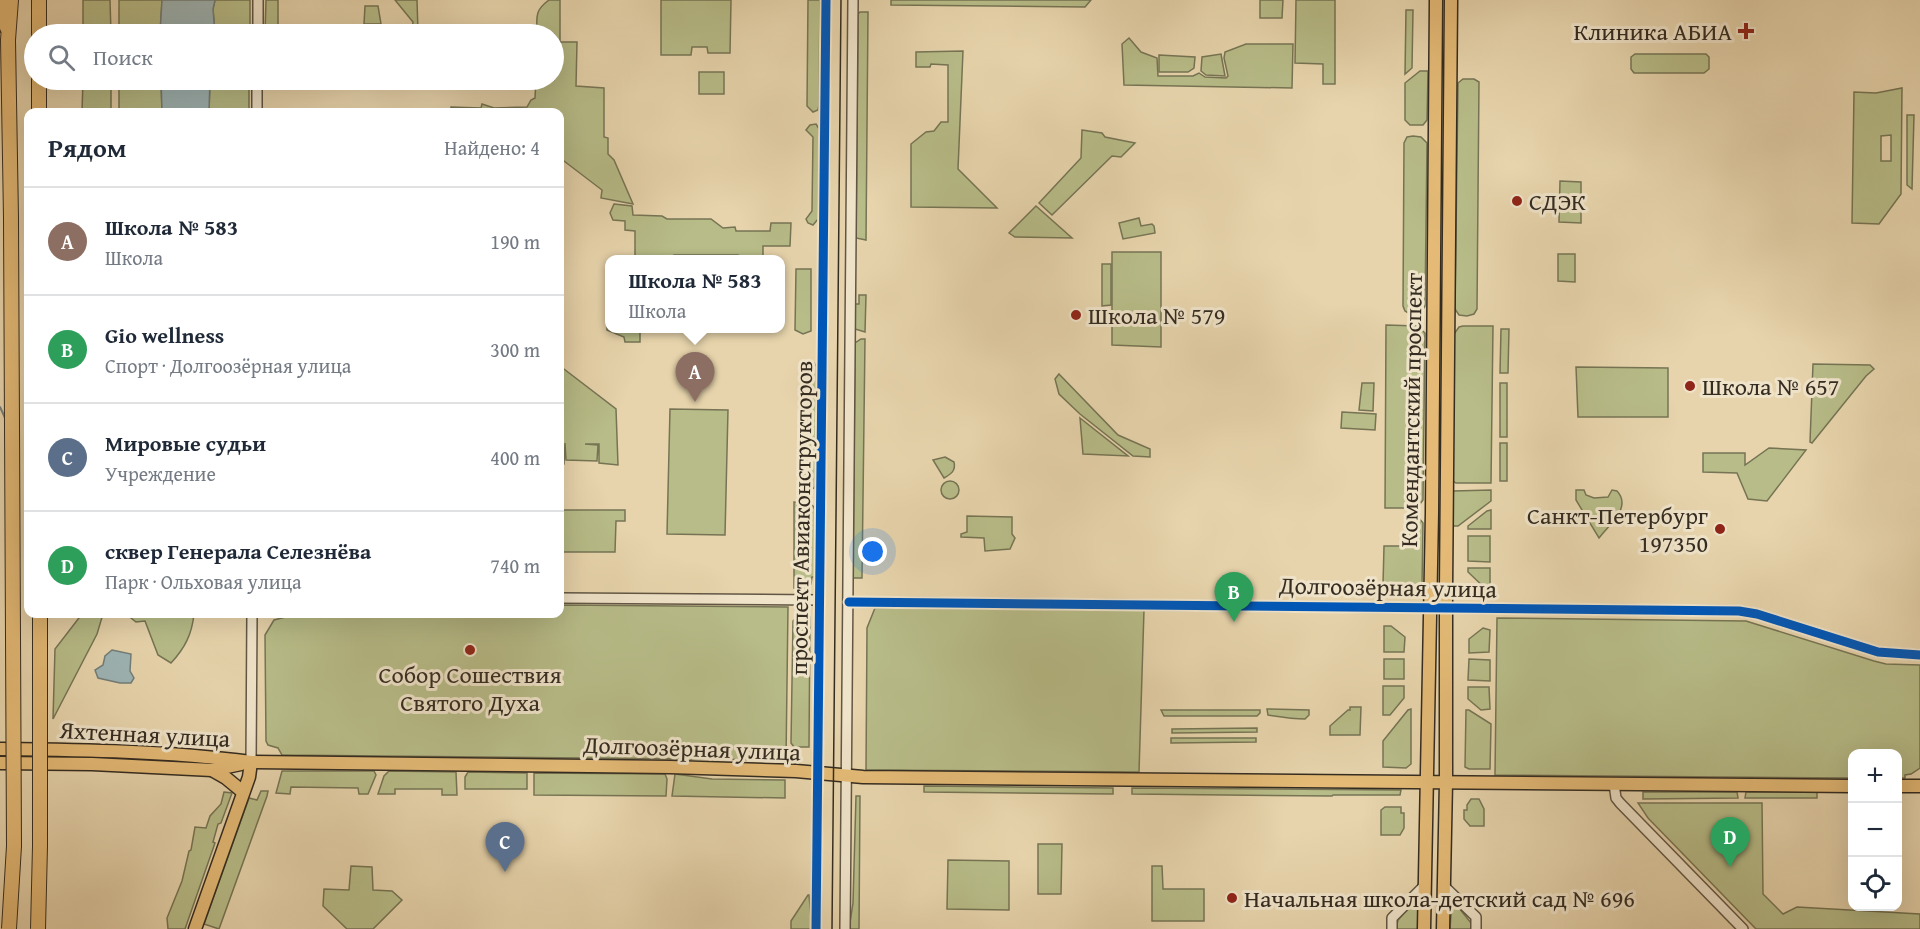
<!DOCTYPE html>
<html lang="ru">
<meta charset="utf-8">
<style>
:root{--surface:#fff;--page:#f6f6f7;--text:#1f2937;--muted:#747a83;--line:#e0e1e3;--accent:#8f2418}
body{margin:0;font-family:"Gentium Book Plus",serif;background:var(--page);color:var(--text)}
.controls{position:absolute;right:18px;bottom:18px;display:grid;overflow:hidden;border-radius:12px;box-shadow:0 6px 24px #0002}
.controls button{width:54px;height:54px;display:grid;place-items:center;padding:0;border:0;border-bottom:2px solid var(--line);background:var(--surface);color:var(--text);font:30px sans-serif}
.you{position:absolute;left:873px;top:552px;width:21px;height:21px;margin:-15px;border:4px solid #fff;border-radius:50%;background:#1a73e8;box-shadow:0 0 0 9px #1a73e833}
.badge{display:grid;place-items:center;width:39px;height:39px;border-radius:50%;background:var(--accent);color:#fff;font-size:20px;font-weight:700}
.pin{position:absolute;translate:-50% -50px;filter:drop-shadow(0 2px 3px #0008)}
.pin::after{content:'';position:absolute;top:32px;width:21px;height:18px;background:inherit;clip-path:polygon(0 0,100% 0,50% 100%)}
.popup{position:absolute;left:605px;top:255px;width:180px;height:78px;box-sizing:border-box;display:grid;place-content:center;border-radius:12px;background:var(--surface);filter:drop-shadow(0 2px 4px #0005);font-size:20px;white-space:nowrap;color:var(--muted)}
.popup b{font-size:22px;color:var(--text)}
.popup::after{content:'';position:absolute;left:50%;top:100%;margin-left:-12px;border:12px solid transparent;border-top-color:var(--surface)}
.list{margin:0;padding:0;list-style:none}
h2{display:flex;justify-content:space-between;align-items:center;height:78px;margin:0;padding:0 24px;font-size:26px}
h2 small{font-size:20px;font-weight:400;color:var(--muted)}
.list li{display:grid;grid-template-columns:39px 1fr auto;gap:18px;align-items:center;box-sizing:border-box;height:108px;padding:0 24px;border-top:2px solid var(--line)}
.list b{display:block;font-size:22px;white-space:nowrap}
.list p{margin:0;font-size:20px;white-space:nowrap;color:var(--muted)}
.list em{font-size:20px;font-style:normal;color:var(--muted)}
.icon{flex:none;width:33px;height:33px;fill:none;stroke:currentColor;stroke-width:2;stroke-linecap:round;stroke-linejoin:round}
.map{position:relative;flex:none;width:1920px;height:929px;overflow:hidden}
.search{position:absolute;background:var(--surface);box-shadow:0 6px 24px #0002;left:24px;top:24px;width:540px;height:66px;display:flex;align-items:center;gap:15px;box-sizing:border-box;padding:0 21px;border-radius:33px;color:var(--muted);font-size:22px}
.panel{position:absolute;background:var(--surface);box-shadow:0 6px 24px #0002;left:24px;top:108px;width:540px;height:510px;border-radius:12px}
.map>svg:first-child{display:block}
</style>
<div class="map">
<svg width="1920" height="929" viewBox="0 0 1920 929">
<rect width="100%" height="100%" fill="#e7d4ac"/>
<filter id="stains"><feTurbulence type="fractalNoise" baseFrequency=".00333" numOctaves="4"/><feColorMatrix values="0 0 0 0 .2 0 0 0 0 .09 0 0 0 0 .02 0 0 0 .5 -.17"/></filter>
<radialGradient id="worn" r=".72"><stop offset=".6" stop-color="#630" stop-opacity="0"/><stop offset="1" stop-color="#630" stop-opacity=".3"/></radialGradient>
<g fill="#b7bc88" stroke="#767454" stroke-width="1.5" fill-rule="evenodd">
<path d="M83 0H110L111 34H83Z"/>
<path d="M119 0H162L160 34H119Z"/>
<path d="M215 0H250V34H215L213 9Z"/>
<path d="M266 0H278V34H265Z"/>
<path d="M395 0H417L418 32 412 29 413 22Z"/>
<path d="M549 0H560V42H577L576 86 604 88V137L608 138V154L614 160 633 204 601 198 602 190 560 158V112H451V107L481 108 482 104 494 108 527 107 531 100 535 98 536 80H554V34H537C537 17 534 11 549 0Z"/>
<path d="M661 0H731L730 53H708L707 47H692L691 55H661Z"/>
<path d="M808 0H820L819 105 818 110 813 112 807 106Z"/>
<path d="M891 0H1091L1085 7 891 5Z"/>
<path d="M1260 0H1283L1282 18H1260Z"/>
<path d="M1296 0H1335V84H1323V64L1295 63Z"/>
<path d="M365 6H378L381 24H364Z"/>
<path d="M1406 10H1413L1412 68 1405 74Z"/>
<path d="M860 12H868L866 240 856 238 858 14Z"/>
<path d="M1129 38 1141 52 1157 58 1158 76H1193L1199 73 1205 77 1226 78 1228 76 1224 58 1225 52 1246 44H1293L1292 88 1124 85 1122 44Z"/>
<path d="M963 51 958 169 997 208 911 207V144L926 132 934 131 941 122H948V65L931 64 930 67H916V52Z"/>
<path d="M1221 54 1225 76 1206 75 1201 71 1202 57Z"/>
<path d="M1635 54H1706L1709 57V69L1704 73H1634L1631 69V57Z"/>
<path d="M1159 55 1195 57 1194 68 1188 72H1159Z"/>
<path d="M1420 71H1428L1427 120 1423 125H1410L1405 120V83Z"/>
<rect x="699" y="72" width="25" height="22"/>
<path d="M1463 79H1474L1479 82 1477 309 1474 314 1467 316 1459 315 1455 309 1458 83Z"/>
<path d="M83 80H111V112H82Z"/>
<path d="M119 80H161L162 112H119Z"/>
<path d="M210 80H249V112H209Z"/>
<path d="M1902 88 1901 194 1879 224 1852 223 1854 92 1876 93ZM1891 135V161H1881V136Z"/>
<path d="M1907 115H1914L1912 189 1907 185Z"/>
<path d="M816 124 819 129 818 219 813 225 808 223 806 219 812 211 813 137 806 130 810 125Z"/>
<path d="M1082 130 1102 133 1105 137 1135 143 1121 157 1112 156 1052 215 1039 203 1081 158Z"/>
<path d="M1413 136 1421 137 1427 143 1425 306 1421 313 1413 316 1405 311 1403 306 1404 143 1407 137Z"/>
<path d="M1560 181 1581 182V223L1559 222Z"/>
<path d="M614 204 632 206 633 215 662 216 667 219H711L723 228 735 227 736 231H770L771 223H791L790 246H763V259H745L738 255H674L670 259H635V231L625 230V221L613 220 610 213Z"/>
<path d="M1036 206 1072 238 1015 237 1009 233Z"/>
<path d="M1139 218 1141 226 1152 224 1154 226 1155 233 1123 239 1119 223Z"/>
<path d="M1112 252H1161V347L1112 345Z"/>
<path d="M1558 254H1575V282L1558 281Z"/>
<path d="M1102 264H1111V305L1102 306Z"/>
<path d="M796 269H811V331L803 334 795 330Z"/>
<path d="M859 295H866L865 332 855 329V304H859Z"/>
<path d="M607 315H609L610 328 640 329V342H625L624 337 607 330Z"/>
<path d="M1386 325 1417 326 1425 333 1423 500 1417 508H1385Z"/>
<path d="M1463 326H1493L1491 483H1456L1453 481 1454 334 1459 327Z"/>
<path d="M1501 329H1509L1508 373H1500Z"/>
<path d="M861 339H865L862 578H853L855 343Z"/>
<path d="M810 362 814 363 817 367 816 484 814 488 810 490 806 489 803 484 804 366Z"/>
<path d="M1813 364 1870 365 1874 369 1866 376 1812 443 1810 442Z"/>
<path d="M560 366 616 409 618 465 599 463V444H585L598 445 597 461 566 460 565 443 564 464H560Z"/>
<path d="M1576 367 1668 368V417H1578Z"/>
<path d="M1059 374 1118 435 1150 449V457L1133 456 1080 414 1059 394 1055 379Z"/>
<path d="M1362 383H1374L1373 411 1359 410Z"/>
<rect x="1500" y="383" width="7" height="54"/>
<path d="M670 409 728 410 725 535 667 534Z"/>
<path d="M1342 412 1376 414 1375 430 1341 428Z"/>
<path d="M1080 418 1128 456 1083 454Z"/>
<rect x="1500" y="443" width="7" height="38"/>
<path d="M1769 448 1806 450 1767 501 1748 499 1737 473 1703 472V453H1745V465Z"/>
<path d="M945 457 954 462C956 471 951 474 944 478L933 460Z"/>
<circle cx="950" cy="490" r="9"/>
<path d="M1491 490V501L1458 526H1453V491Z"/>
<path d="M1576 490H1584L1586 495 1594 498 1608 497 1612 490 1617 491C1632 507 1610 524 1599 538L1576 500Z"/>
<path d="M794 502C803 503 812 500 815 510V577H812L811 584H806V589L794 588Z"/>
<path d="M560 510H625V521H616L615 552H560Z"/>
<path d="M1491 510V529H1468V526L1487 511Z"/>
<path d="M967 516 1012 517V534L1015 538 1010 549 985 551 984 538 961 537V534L967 532Z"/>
<path d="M1409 517H1418L1423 523 1422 586 1383 585 1384 546H1409Z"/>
<path d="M1468 536H1490V562L1468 561Z"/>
<path d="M1468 568H1490V590H1487L1468 572Z"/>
<path d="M560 605 788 607 786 760 282 755 278 748 268 745 266 741 265 635 274 620 286 617V614H560Z"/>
<path d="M804 607 807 610 810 617 809 747H794L791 743 793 621 803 611Z"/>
<path d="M875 608 1144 610 1139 772 866 770 867 628Z"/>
<path d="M82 614H103L97 634 53 719 55 649Z"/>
<path d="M126 614H194C192 634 185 648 171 663L158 655 145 621 136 622Z"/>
<path d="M1497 618 1746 621 1874 661 1886 664 1920 665V768L1911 774 1905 775V778H1898V754H1852V778L1495 775Z"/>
<path d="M1384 626H1391L1405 637 1404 652H1384Z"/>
<path d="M1483 628 1490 630 1489 652 1469 653V639Z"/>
<rect x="1384" y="659" width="20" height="20"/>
<path d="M1469 659 1490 660V681L1468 680Z"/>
<path d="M1383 686H1404V698L1390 715H1383Z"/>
<path d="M1468 687H1489L1490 709 1481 710 1468 699Z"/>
<path d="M1350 707H1361L1360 735H1330V726L1348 710H1350Z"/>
<path d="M1267 709 1309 710V715L1305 719C1293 719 1281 717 1268 715Z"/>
<path d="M1411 709V764L1406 768 1383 767V741L1408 710Z"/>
<path d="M1161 710H1260V713L1257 716H1164Z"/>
<path d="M1466 710H1469L1491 724 1490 769H1469L1465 767Z"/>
<path d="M1257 728V732L1172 733V729Z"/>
<path d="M1171 738H1256V742L1171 743Z"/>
<path d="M282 771H374L376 775 368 794H359L358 788 291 787 290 794 276 793Z"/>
<path d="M389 771 456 772 457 795H442V789H395V794H378L384 776Z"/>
<path d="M468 772 527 773V789H465V777Z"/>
<path d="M534 773 665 774 667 779 666 796 534 795Z"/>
<path d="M675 774 712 779 785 780V798L672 796Z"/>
<path d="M924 786 1113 788V794L924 792Z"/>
<path d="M1132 788 1401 790 1400 795H1333L1332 796 1132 794Z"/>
<path d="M261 791H268L267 796 219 929 204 924 249 798 257 800Z"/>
<path d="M224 792 232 793 221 823 218 824 213 842 215 843 185 929H168L167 918 182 881 189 851 191 850 195 827 206 828 210 816 221 804Z"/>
<path d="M1643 792H1737L1738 798 1643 799Z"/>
<path d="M1746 792H1817V798H1745Z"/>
<path d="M856 796H860L859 929H849L853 903Z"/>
<path d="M1471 799H1479L1484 809V826H1470L1464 819V810H1467V805Z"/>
<path d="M1638 803H1762L1763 894 1783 914 1797 907 1920 914V929H1756L1648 818Z"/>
<path d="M1385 807H1401V813H1404V828L1400 835H1381V810Z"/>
<path d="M1038 844H1062L1061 894H1038Z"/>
<path d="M948 860 1009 861V910L947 909Z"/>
<path d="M351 866 372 867 373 890 392 891 402 900 373 929H347L323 906 324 889 349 890Z"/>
<path d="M1152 866H1162L1163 889H1204V921H1152Z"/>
<path d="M808 895H809L812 929H791V921Z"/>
<path d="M1412 904H1415L1419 907V929H1396L1398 920Z"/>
<path d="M1454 907 1459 908 1471 923 1472 929H1450L1451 915Z"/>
</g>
<g fill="#9db5b6" stroke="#737e7a" stroke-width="1.5">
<path d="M162 0H215L213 9 215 34H160Z"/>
<path d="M161 80H210L209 112H162Z"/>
<path d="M112 650 131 654 130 671 134 678 131 683H120L98 678 95 670 103 665 105 656Z"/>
</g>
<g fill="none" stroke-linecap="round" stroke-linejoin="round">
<path stroke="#737e7a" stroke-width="2" d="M0 407 6 420"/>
<g stroke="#615644" stroke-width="12">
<g id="minor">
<path d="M258 34V0"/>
<path d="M257 112V80"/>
<path d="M560 598 819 600"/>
<path d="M849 602 1739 611 1757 614 1878 652 1920 655"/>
<path d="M251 762 252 614"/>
<path d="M1614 784 1616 798 1620 803 1743 929"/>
<path d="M1444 886 1476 917V929"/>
<path d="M816 929 826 0"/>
<path d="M845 929 853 0"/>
<path d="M1392 929V918L1424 886"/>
</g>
</g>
<g stroke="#342c21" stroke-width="15">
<g id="major">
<path d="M1 0 6 28"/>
<path d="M0 749C84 750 168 751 251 762L670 767 796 771 863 777 1852 786"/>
<path d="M0 763 92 764 212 770 241 764"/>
<path d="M212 770 226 778 243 792"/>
<path d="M1898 786H1920"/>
<path d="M195 929 249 777 251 762"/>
<path d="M1424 929 1432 513 1436 0"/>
<path d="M1443 929 1446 782V590L1451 0"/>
</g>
</g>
<g stroke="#342c21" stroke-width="16">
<g id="highway">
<path d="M39 0V34"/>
<path d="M39 112V80"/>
<path d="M11 218 8 40 11 0"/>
</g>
</g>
<use href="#minor" stroke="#efe3c9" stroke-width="9"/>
<use href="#major" stroke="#e4ba76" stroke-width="12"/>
<use href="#highway" stroke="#e4ba76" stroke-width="14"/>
<path stroke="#342c21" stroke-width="1.5" d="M832 929 841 0"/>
<g stroke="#342c21" stroke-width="16" stroke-linecap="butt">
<g id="highway-bridge">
<path d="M9 929 14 846 11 218"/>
<path d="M38 929 40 846V614"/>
</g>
</g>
<use href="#highway-bridge" stroke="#e4ba76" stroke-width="14"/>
<g stroke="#efe3c9" stroke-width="13">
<g id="cycleway">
<path d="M849 602 1739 611 1757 614 1878 652 1920 655"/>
<path d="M816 929 826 0"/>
</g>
</g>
<use href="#cycleway" stroke="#0057b8" stroke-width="9"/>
</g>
<g fill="#8f2418" stroke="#efe3c9" stroke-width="2">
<path d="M1743 22h6v6h6v6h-6v6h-6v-6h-6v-6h6z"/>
<circle cx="1517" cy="201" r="6"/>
<circle cx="1076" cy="315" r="6"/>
<circle cx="1690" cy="386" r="6"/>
<circle cx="1720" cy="529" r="6"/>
<circle cx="470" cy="650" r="6"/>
<circle cx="1232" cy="898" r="6"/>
</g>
<g text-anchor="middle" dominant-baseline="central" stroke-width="6" stroke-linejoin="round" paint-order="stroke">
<g font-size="24" fill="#342c21" stroke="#efe3c9" text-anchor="start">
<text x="1732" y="31" text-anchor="end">Клиника АБИА</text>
<text x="1529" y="201">СДЭК</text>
<text x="1088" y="315">Школа № 579</text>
<text x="1702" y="386">Школа № 657</text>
<text x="1708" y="515" text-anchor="end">Санкт-Петербург<tspan x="1708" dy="28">197350</tspan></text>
<text x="470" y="674" text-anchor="middle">Собор Сошествия<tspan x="470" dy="28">Святого Духа</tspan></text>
<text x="1244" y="898">Начальная школа-детский сад № 696</text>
</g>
<g font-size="24" fill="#342c21" stroke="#efe3c9">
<text transform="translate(1411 410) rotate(-89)">Комендантский проспект</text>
<text transform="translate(801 518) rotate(-89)">проспект Авиаконструкторов</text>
<text transform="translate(1388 587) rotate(1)">Долгоозёрная улица</text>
<text transform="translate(145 734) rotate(3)">Яхтенная улица</text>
<text transform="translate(692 748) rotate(2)">Долгоозёрная улица</text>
</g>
</g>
<rect width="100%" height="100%" filter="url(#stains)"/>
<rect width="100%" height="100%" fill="url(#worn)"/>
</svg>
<div class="controls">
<button>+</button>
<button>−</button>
<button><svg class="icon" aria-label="locate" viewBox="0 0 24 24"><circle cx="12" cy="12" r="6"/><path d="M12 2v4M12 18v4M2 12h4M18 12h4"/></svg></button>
</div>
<div class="you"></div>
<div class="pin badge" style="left:695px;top:402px;background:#8d6e63">A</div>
<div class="popup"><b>Школа № 583</b>Школа</div>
<div class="pin badge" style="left:1234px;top:622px;background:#2e9e5b">B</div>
<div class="pin badge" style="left:505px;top:872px;background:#5c6f8a">C</div>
<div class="pin badge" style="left:1730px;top:867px;background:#2e9e5b">D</div>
<div class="search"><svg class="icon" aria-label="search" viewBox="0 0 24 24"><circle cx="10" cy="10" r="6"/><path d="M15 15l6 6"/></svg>Поиск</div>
<section class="panel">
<h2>Рядом<small>Найдено: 4</small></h2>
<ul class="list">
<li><span class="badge" style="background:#8d6e63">A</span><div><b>Школа № 583</b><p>Школа</p></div><em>190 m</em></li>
<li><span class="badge" style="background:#2e9e5b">B</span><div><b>Gio wellness</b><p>Спорт · Долгоозёрная улица</p></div><em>300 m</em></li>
<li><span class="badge" style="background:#5c6f8a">C</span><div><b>Мировые судьи</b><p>Учреждение</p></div><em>400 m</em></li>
<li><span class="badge" style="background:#2e9e5b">D</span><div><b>сквер Генерала Селезнёва</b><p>Парк · Ольховая улица</p></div><em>740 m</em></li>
</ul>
</section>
</div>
